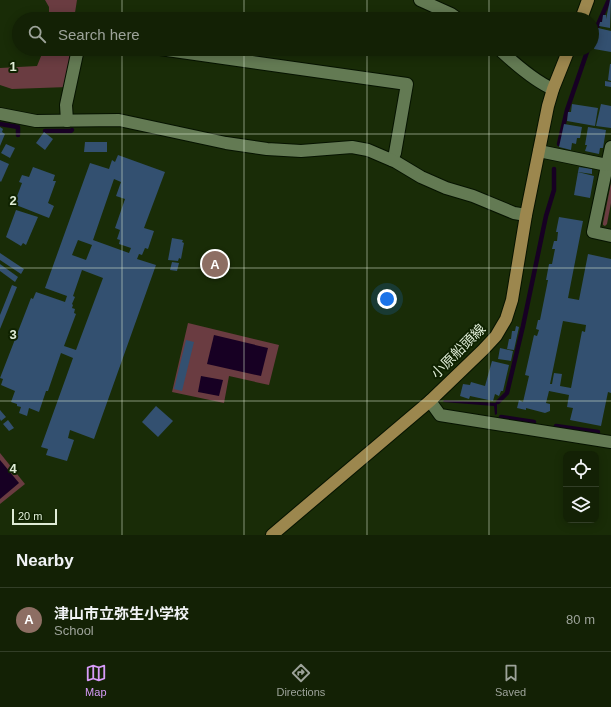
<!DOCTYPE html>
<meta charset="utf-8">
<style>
:root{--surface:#132105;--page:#1c290f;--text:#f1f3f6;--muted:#9da39a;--line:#323e27;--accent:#d79bf9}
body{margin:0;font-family:Helvetica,"Noto Sans JP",sans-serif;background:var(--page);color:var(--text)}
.controls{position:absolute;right:12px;bottom:12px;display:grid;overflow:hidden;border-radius:8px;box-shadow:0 2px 10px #0003}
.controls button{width:36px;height:36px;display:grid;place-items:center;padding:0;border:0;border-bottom:1px solid var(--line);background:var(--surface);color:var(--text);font:20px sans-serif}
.scale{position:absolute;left:12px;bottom:10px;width:45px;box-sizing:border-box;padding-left:4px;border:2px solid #dfecd6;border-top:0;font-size:11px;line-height:14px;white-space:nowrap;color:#dfecd6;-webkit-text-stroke:3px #0f2200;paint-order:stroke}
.you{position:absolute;left:387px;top:299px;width:14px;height:14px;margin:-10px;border:3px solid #fff;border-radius:50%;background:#1a73e8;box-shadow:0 0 0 6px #1a73e833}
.badge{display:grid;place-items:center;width:26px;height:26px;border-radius:50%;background:var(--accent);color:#fff;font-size:13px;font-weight:700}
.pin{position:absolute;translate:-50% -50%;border:2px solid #fff;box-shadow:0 1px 4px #0006}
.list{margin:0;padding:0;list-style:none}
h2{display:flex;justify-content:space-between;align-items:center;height:52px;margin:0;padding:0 16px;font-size:17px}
h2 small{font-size:13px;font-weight:400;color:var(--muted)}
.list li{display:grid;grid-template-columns:26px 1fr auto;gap:12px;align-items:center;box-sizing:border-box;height:64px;padding:0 16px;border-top:1px solid var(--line)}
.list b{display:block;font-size:15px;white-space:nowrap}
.list p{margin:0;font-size:13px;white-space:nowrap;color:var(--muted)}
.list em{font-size:13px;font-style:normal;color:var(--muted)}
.icon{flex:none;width:22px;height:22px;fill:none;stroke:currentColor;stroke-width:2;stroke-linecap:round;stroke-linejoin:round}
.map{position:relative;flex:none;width:611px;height:535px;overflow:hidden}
.search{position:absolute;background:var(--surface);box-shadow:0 2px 10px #0003;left:12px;right:12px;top:12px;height:44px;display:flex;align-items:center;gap:10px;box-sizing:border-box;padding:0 14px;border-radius:22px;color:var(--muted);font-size:15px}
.sheet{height:116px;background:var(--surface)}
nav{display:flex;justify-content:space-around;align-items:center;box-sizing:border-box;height:56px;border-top:1px solid var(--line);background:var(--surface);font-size:11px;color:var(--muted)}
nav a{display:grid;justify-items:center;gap:2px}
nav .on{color:var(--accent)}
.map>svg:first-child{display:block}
</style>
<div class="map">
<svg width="611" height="535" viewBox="0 0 611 535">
<rect width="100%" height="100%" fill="#192c07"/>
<g fill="#6a3c41">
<path d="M45 0H77L74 19H49V7Z"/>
<path d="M44 49H70L68 87 12 89 0 85V68L37 66Z"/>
<path d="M611 183V203L607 224 605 226 603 225V223Z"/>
<path d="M188 323 279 345 269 385 229 376 224 403 172 392Z"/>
<path d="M0 453 25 484 0 504Z"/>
</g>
<g fill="#170023">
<path d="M214 335 268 348 261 376 207 364Z"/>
<path d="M201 376 223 380 219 396 198 392Z"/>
<path d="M444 400 497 403V414L495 415 494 406 443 402Z"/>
<path d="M0 460 19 483 0 499Z"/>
</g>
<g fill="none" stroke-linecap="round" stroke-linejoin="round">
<g stroke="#170023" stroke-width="4.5">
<path d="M592 38 608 2"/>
<path d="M0 124 18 127V135"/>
<path d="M45 131H71L72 130"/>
<path d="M559 144 567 110 588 49"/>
<path d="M498 402 507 393 523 326 546 216 554 190V169"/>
<path d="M501 417 534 422"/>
<path d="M556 426 598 432"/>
</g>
</g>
<g fill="#335070" fill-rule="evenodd">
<path d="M610 0H611L610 28 599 26 600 22H602L603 15H606V19Z"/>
<path d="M598 28 611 31V52L594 49Z"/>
<path d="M610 64H611V81L608 80Z"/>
<path d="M605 81 611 82V87L605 86Z"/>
<path d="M572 104 598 108 595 126 567 121 568 112H571Z"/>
<path d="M601 104 611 106V128L596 126Z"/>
<path d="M564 124 582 127 580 138H577L576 144 572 143 571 150 559 147Z"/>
<path d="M0 127 3 129 2 132 5 134 0 146Z"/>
<path d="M588 127 606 130 603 148H600L599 154 585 151 587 145H585Z"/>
<path d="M44 132 53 139 45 150 36 143Z"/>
<path d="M85 142H107V152H84Z"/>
<path d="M6 144 15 148 10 158 1 153Z"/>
<path d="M118 155 165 172 144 228 154 231 148 249 145 248 142 255 139 254 137 259 156 265 94 439 70 430 68 438 74 440 67 461 46 455 48 449 41 447 73 358 61 353 48 391H46L39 412 29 408 27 416 19 413 21 407 17 406V404L11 402 15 391 1 385 3 379 0 378 31 298 33 299 36 292 65 302 67 296 45 288 90 163 109 169 112 160 115 162ZM114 179 121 182 116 196 125 199 115 228 120 230 117 239 120 240 119 244 131 248 129 253 93 240ZM78 240 92 245 86 260 72 255ZM82 270 103 278 76 350 64 346 76 314 74 313 75 309 72 308 73 305 72 304 75 297 73 296Z"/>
<path d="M0 160 9 164 1 182 0 181Z"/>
<path d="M33 167 55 175 53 181H56L48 203 54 206 49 218 11 203 13 197 16 199 22 183 19 182 22 175 29 177Z"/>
<path d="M579 167 592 169V174L578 172Z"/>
<path d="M578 172 594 176 590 198 574 195Z"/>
<path d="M16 210 38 217 26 245 23 243 21 246 6 237Z"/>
<path d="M559 217 583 221 568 298 579 300 588 254 611 259V393L608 392 601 426 570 420 573 408 567 407 569 395 549 391 546 403 550 404V411L545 413 526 408V410L517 408 519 400 523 402 529 376 525 375 534 335 537 336 539 330 536 329 538 320H540L548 280H546L549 264H552L555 249H552L554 241H557L558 232H556ZM563 321 586 325 585 332 582 331 571 388 560 386 562 374 554 373 552 384H550Z"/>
<path d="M172 238 183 240 182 242 184 243 181 259 179 258 178 261 168 260Z"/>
<path d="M0 253 24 269 21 274 0 260Z"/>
<path d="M172 262 179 263 177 271 170 270Z"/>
<path d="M0 264 18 277 15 282 0 271Z"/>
<path d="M12 285 17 287 0 329V315Z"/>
<path d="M516 326 519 327 514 350 507 349 509 339H511L512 331H515Z"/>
<path d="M186 340 194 342 182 391 174 389Z"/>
<path d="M500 348 513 351 511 361 498 359Z"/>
<path d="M492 361 509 365 503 391H501L499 396 495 394 493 401 470 396 469 399 460 396 463 384 470 385 471 382 485 386Z"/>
<path d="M156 406 173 421 158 437 142 422Z"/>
<path d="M0 410 6 417 1 421 0 419Z"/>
<path d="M8 420 14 428 9 431 3 424Z"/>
</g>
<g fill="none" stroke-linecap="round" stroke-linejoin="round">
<g stroke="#061300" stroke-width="14">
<g id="minor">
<path d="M420 0 451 14 458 19"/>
<path d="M160 49 407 84 395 153 392 160"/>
<path d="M499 49C514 63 534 81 553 89"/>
<path d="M0 114 36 121 119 120 226 143 267 149 301 151 352 147 368 150 396 162 421 177 446 188 473 196 514 213 526 215"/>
<path d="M67 121 66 105 78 49"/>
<path d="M611 147 593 232 611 236"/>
<path d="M539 151 607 165"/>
<path d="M430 401 440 415 611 442"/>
</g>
</g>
<g stroke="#061300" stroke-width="14">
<g id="major">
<path d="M581 19 588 0"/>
<path d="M272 535 430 401 483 350 496 336 506 319 512 300 526 215 548 106 553 89 569 49"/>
</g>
</g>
<use href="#minor" stroke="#637a53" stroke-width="12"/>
<use href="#major" stroke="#9c874e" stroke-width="12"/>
</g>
<path fill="none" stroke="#dfecd6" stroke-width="1" stroke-opacity="0.55" d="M122 0V19M244 0V19M367 0V19M489 0V19M122 49V535M244 49V535M367 49V535M489 49V535M0 134H611M0 268H611M0 401H611"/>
<g text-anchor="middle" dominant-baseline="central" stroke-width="4" stroke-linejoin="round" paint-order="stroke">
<g font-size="14" fill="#dfecd6" stroke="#0f2200">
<text transform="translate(458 351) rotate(-45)">小原船頭線</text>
</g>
</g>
<g font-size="13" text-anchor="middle" font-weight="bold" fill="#dfecd6" stroke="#0f2200" stroke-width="4" stroke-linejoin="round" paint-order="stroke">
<text x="13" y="71">1</text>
<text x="13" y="205">2</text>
<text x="13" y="339">3</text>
<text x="13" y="473">4</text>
</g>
</svg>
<div class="controls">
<button><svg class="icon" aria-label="locate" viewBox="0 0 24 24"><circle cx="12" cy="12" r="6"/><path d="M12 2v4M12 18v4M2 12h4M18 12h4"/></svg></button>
<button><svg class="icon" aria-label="layers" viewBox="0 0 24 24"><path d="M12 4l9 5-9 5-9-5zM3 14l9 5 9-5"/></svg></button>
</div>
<div class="scale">20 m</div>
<div class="you"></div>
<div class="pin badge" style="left:215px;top:264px;background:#8d6e63">A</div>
<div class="search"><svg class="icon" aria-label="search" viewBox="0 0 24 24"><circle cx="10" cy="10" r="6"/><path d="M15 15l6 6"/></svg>Search here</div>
</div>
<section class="sheet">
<h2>Nearby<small></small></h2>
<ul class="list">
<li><span class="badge" style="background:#8d6e63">A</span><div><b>津山市立弥生小学校</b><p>School</p></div><em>80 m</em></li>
</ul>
</section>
<nav>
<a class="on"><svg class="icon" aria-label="map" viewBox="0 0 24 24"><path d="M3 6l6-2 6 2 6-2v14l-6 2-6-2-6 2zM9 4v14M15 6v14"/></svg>Map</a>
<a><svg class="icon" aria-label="directions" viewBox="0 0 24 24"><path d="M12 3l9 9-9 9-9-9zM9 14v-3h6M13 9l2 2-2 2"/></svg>Directions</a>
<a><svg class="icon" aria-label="saved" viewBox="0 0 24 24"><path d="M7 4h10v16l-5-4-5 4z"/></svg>Saved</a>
</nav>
